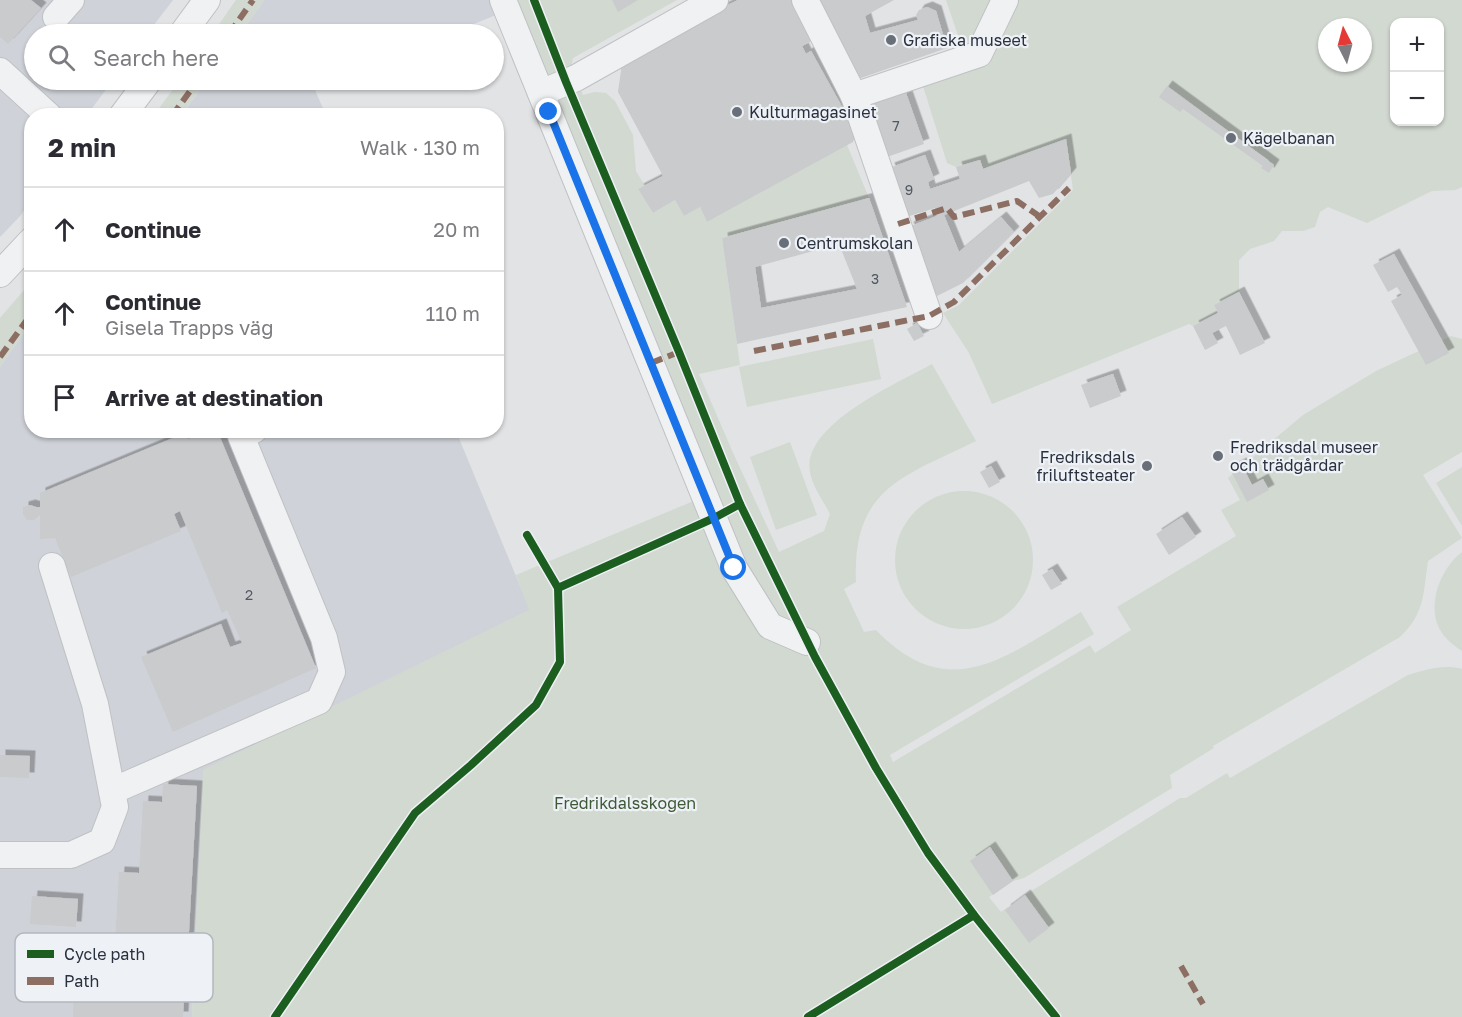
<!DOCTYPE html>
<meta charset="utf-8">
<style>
:root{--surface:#fff;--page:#f7f7f7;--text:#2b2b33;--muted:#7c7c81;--line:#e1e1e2}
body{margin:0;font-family:"Golos Text",sans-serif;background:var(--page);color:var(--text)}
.controls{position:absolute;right:18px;top:18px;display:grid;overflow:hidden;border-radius:12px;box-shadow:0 2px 4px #0004}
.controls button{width:54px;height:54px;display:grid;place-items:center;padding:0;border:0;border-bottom:2px solid var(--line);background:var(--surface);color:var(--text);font:30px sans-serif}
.compass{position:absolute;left:1318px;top:18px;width:54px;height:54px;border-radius:50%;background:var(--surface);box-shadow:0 2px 4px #0004;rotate:354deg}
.stop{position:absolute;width:18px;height:18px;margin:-14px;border:4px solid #1a73e8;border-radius:50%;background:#fff}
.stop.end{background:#1a73e8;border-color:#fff;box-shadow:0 2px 6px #0008}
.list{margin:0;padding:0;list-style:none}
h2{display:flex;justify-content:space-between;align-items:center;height:78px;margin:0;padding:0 24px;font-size:26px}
h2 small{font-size:20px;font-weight:400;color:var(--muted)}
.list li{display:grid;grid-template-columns:39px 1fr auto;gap:18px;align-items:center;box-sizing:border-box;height:84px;padding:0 24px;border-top:2px solid var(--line)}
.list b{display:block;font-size:22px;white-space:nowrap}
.list p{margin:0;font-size:20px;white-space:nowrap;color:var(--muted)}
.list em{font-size:20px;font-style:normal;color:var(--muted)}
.icon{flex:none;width:33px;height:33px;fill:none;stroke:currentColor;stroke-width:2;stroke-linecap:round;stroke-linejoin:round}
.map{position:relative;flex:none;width:1462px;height:1017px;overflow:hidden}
.search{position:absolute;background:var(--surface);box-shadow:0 2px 4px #0004;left:24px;top:24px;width:480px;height:66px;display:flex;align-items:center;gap:15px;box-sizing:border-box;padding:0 21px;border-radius:33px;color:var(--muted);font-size:22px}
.panel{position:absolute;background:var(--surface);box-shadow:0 2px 4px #0004;left:24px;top:108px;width:480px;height:330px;border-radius:24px}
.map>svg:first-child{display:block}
</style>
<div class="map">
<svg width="1462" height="1017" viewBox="0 0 1462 1017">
<defs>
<filter id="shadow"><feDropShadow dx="5.5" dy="-5.5" stdDeviation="0" flood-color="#0004"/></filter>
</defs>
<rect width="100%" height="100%" fill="#e1e3e5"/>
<g fill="#cfd2d8">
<path d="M0 0H173L147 34H34V80H113L87 115 32 116 31 199 21 215 0 237Z"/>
<path d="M264 0H489L496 15 449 34H240Z"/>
<path d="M207 80H340L315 90 326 115 181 116Z"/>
<path d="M31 323 32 430 456 431 530 610 204 770 192 1017H0V367Z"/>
</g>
<g fill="#d2d9d1" fill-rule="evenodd">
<path d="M236 0H264L240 34H212Z"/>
<path d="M489 0H677L573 58 571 67 583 95 595 92 606 93 615 101 633 135 636 171 645 186 638 189 653 213 675 200 684 216 700 207 707 222 847 145 869 198 722 238 740 365 699 374 734 455 779 552 824 531 830 514C824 502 812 486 810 472 801 425 898 383 932 364L976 441C903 477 852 488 856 582L844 589 864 632 876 630C950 707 1007 655 1081 612L1094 634 890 755 893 762 1090 645 1095 653 1131 630 1117 607 1236 536 1221 510 1240 500 1228 478 1303 415 1376 371 1451 336 1462 339V452L1423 475 1462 538 1428 561C1423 594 1425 613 1400 637L1213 746 1214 748 1170 775 1172 788 1024 878 1013 881 989 897 1001 912 1025 895 1180 798H1186L1227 773 1230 778 1408 675C1426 670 1443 664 1462 669V1017H192L203 770 529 610 516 575 696 500Z"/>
<path d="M946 0H996L975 40 961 44Z"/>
<path d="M1015 0H1462V187L1456 190 1432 191 1367 223 1328 207 1320 212 1315 227 1303 231H1282L1274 241 1250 249 1239 260V292L1214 305 1218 313 1193 326 1189 324 992 404 969 353 943 313 959 305 1073 190 1066 140 983 169 980 160 956 167 947 163 923 86 967 65ZM1394 22H1440V122H1394ZM1327 27H1363V63H1327Z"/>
<path d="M180 80H207L181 115H154Z"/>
<path d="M31 282V323L0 367V318Z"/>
<path d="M873 339 881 379 747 407 739 367Z"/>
<path d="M790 442 817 515 776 530 750 457Z"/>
<path d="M1462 467V526L1436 483Z"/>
<circle cx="964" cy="560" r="69"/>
<path d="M1462 552V651C1453 645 1444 638 1439 628 1427 603 1441 568 1462 552Z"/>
</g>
<g fill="#c9cbcd" fill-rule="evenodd" filter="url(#shadow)">
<path d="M0 0H31L41 8 8 44 0 37Z"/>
<path d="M612 0H638L618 12Z"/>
<path d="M738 0H796L814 30 810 42 802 46 806 54 811 51 856 132 853 142 707 222 700 207 684 216 675 200 653 213 638 189 663 176 618 92 623 56Z"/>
<path d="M818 0H894L865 16 870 33 918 20 916 15 919 10 927 7 936 11 947 48 861 78 849 75Z"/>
<path d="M1167 86 1274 165 1269 173 1261 168 1263 166 1183 109 1180 112 1159 97Z"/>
<path d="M906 93 924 144 887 157 869 105Z"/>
<path d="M1066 139 1071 173 1053 194 1039 198 1029 181 944 215 959 252 1001 217 1014 232 963 283 937 296 908 227 937 216 935 208 906 217 889 168 925 155 934 179 928 182 930 189 960 179 956 167 980 160 983 169Z"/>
<path d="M869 198 907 307 737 344 722 238ZM839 244 857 289 761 308 755 267Z"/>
<path d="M1394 254 1449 353 1426 365 1391 301 1402 295 1397 287 1388 292 1373 265Z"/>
<path d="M1239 292 1265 343 1240 355 1226 326 1212 333 1218 343 1205 350 1193 326 1218 313 1214 305Z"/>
<path d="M917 323 924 336 914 341 907 329Z"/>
<path d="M1113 374 1121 396 1090 408 1081 385Z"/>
<path d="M209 430H217L316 668 173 732 141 657 221 624 230 647 242 643 227 610 222 613 180 511 174 514 181 531 71 577 55 538 40 539V515L34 520H27L23 514V507L30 505 36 507H40V493L185 433 188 439Z"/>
<path d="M1241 463 1252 485 1263 479 1269 490 1247 502 1230 469Z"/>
<path d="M991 466 1000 482 989 488 980 472Z"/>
<path d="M1182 517 1196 537 1169 555 1156 534Z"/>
<path d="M1052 569 1062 584 1051 590 1042 575Z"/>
<path d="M0 755 30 756 29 778 0 777Z"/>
<path d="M163 784 197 786 186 986 113 982 119 872 139 873 143 801 162 802Z"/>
<path d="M990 847 1013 881 993 895 970 861Z"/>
<path d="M1025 895 1049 928 1029 943 1005 910Z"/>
<path d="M32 896 78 899 76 927 30 924Z"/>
<path d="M74 993 184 999 183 1017H73Z"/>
</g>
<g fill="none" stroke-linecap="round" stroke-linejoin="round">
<g stroke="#bfc1c3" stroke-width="28">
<g id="minor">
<path d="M503 0 734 568 770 626 807 642"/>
<path d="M805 0 854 96"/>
<path d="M56 17 71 0"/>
<path d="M182 34 207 0"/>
<path d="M0 71 49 116"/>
<path d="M541 93 576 78 715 0"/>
<path d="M122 116 149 80"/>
<path d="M0 274 32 240"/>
<path d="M929 316 854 96 979 54 1005 0"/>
<path d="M112 791 319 701 332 672 324 638 241 436 254 430"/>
<path d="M0 855H71L102 841 115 807 95 704 52 566"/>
</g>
</g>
<use href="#minor" stroke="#f0f1f2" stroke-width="26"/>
<g stroke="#8d6e63" stroke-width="6" stroke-dasharray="12 6" stroke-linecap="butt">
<path d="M229 34 253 0"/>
<path d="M172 116 198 80"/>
<path d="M898 224 947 208 954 217 1017 201 1039 216"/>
<path d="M754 351 929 316 954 302 1069 188"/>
<path d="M0 357 32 313"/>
<path d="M651 363 679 352"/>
<path d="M1181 966 1203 1004"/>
</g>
<g stroke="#eef1f5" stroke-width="11">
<g id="cycleway">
<path d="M534 0 566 82 679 352 740 504 815 657 876 768 928 853 974 915 1056 1017"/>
<path d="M558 588 714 518 740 504"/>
<path d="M275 1017 415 813 471 765 536 705 560 662 558 588 527 535"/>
<path d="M808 1017 974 915"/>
</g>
</g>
<use href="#cycleway" stroke="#1b5e20" stroke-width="8"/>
</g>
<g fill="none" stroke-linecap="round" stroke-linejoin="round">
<path stroke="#1a73e8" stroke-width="8" d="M549 112 734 568"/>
</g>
<g fill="#696f78" stroke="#eef1f5" stroke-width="2">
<circle cx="891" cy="40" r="6"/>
<circle cx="737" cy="112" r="6"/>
<circle cx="1231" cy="138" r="6"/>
<circle cx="784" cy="243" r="6"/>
<circle cx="1218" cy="456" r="6"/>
<circle cx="1147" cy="466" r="6"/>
</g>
<g text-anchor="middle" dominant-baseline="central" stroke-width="4.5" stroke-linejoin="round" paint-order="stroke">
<g font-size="14" fill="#525862">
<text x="896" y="125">7</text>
<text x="909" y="189">9</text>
<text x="875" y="278">3</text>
<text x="249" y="594">2</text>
</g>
<g font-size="16" fill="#29303e" stroke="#eef1f5" text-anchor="start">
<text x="903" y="40">Grafiska museet</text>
<text x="749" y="112">Kulturmagasinet</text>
<text x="1243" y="138">Kägelbanan</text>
<text x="796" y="243">Centrumskolan</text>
<text x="1230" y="447">Fredriksdal museer<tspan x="1230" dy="18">och trädgårdar</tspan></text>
<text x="1135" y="457" text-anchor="end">Fredriksdals<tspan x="1135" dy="18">friluftsteater</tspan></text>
</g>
<g font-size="16" fill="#3d5936" stroke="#eef1f5">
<text x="625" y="803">Fredrikdalsskogen</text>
</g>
</g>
<rect x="15" y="933" width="198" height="69" rx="9" fill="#eef1f5" stroke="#b3b7be" stroke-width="1.5"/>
<rect x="27" y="950" width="27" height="8" fill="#1b5e20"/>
<rect x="27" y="977" width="27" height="8" fill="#8d6e63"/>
<g font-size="16" fill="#29303e">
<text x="64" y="960">Cycle path</text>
<text x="64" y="987">Path</text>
</g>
</svg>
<div class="controls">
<button>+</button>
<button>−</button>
</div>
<svg class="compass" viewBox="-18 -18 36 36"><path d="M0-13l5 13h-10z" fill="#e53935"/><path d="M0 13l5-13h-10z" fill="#7c7c81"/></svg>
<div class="stop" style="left:734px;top:568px"></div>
<div class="stop end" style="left:549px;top:112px"></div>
<div class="search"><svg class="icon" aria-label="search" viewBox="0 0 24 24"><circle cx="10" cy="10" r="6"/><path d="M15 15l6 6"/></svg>Search here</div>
<section class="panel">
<h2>2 min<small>Walk · 130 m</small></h2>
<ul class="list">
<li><svg class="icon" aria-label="ahead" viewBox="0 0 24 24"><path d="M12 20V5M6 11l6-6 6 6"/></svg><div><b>Continue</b></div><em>20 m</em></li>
<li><svg class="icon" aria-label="ahead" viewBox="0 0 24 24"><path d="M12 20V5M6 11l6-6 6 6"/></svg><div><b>Continue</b><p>Gisela Trapps väg</p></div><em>110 m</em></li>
<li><svg class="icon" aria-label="arrive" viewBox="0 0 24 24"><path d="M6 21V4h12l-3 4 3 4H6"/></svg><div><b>Arrive at destination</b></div></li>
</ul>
</section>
</div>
